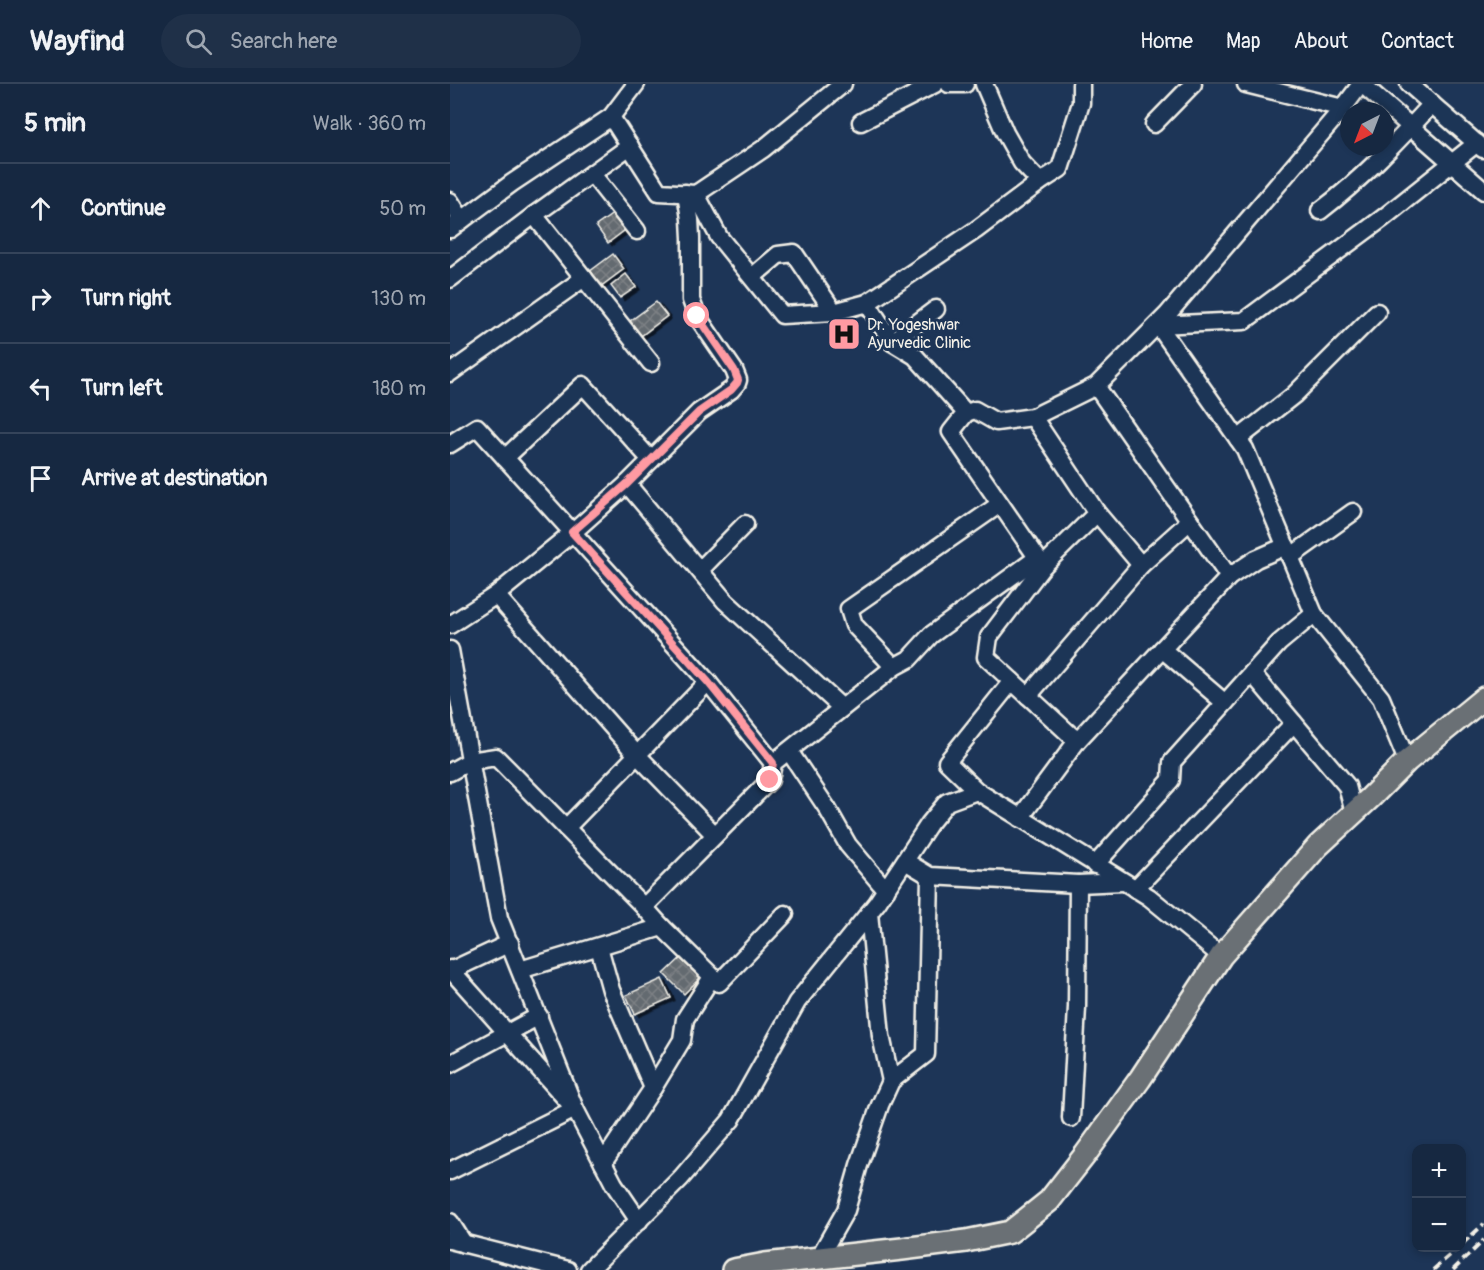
<!DOCTYPE html>
<meta charset="utf-8">
<style>
:root{--surface:#162841;--page:#1f3048;--text:#f1f3f6;--muted:#9ea6b1;--line:#35445a}
body{margin:0;font-family:Pangolin,sans-serif;background:var(--page);color:var(--text)}
.controls{position:absolute;right:18px;bottom:18px;display:grid;overflow:hidden;border-radius:12px;box-shadow:0 3px 9px #0003}
.controls button{width:54px;height:54px;display:grid;place-items:center;padding:0;border:0;border-bottom:2px solid var(--line);background:var(--surface);color:var(--text);font:30px sans-serif}
.compass{position:absolute;left:890px;top:18px;width:54px;height:54px;border-radius:50%;background:var(--surface);box-shadow:0 3px 9px #0003;rotate:222deg}
.stop{position:absolute;width:18px;height:18px;margin:-14px;border:4px solid #ff9aa2;border-radius:50%;background:#fff}
.stop.end{background:#ff9aa2;border-color:#fff;box-shadow:0 2px 6px #0008}
.list{margin:0;padding:0;list-style:none}
h2{display:flex;justify-content:space-between;align-items:center;height:78px;margin:0;padding:0 24px;font-size:26px}
h2 small{font-size:20px;font-weight:400;color:var(--muted)}
.list li{display:grid;grid-template-columns:39px 1fr auto;gap:18px;align-items:center;box-sizing:border-box;height:90px;padding:0 24px;border-top:2px solid var(--line)}
.list b{display:block;font-size:22px;white-space:nowrap}
.list em{font-size:20px;font-style:normal;color:var(--muted)}
.icon{flex:none;width:33px;height:33px;fill:none;stroke:currentColor;stroke-width:2;stroke-linecap:round;stroke-linejoin:round}
.map{position:relative;flex:none;width:1034px;height:1186px;overflow:hidden}
header{display:flex;align-items:center;gap:36px;box-sizing:border-box;height:84px;padding:0 30px;background:var(--surface);border-bottom:2px solid var(--line)}
header strong{font-size:28px}
nav{display:flex;gap:33px;margin-inline-start:auto;font-size:21px}
.search{width:420px;height:54px;background:var(--page);display:flex;align-items:center;gap:15px;box-sizing:border-box;padding:0 21px;border-radius:33px;color:var(--muted);font-size:22px}
main{display:flex}
aside{flex:1;background:var(--surface)}
.map>svg:first-child{display:block}
</style>
<header>
<strong>Wayfind</strong>
<div class="search"><svg class="icon" aria-label="search" viewBox="0 0 24 24"><circle cx="10" cy="10" r="6"/><path d="M15 15l6 6"/></svg>Search here</div>
<nav><a>Home</a><a>Map</a><a>About</a><a>Contact</a></nav>
</header>
<main>
<aside>
<h2>5 min<small>Walk · 360 m</small></h2>
<ul class="list">
<li><svg class="icon" aria-label="ahead" viewBox="0 0 24 24"><path d="M12 20V5M6 11l6-6 6 6"/></svg><div><b>Continue</b></div><em>50 m</em></li>
<li><svg class="icon" aria-label="right" viewBox="0 0 24 24"><path d="M7 20v-9h11M14 6l5 5-5 5"/></svg><div><b>Turn right</b></div><em>130 m</em></li>
<li><svg class="icon" aria-label="left" viewBox="0 0 24 24"><path d="M17 20v-9H6M10 6l-5 5 5 5"/></svg><div><b>Turn left</b></div><em>180 m</em></li>
<li><svg class="icon" aria-label="arrive" viewBox="0 0 24 24"><path d="M6 21V4h12l-3 4 3 4H6"/></svg><div><b>Arrive at destination</b></div></li>
</ul>
</aside>
<div class="map">
<svg width="1034" height="1186" viewBox="0 0 1034 1186">
<defs>
<pattern id="building-cross-hatch" width="8" height="8" patternUnits="userSpaceOnUse" patternTransform="scale(1.5)"><rect width="8" height="8" fill="#646a6f"/><path d="M0 0l8 8M0 8l8-8" fill="none" stroke="#7b8084"/></pattern>
<filter id="shadow"><feDropShadow dx="4" dy="2.5" stdDeviation="0" flood-color="#0009"/></filter>
</defs>
<rect width="100%" height="100%" fill="#1d3557"/>
<filter id="ink" filterUnits="userSpaceOnUse"><feTurbulence type="fractalNoise" baseFrequency=".0167" numOctaves="2"/><feDisplacementMap in="SourceGraphic" scale="12" xChannelSelector="R" yChannelSelector="G"/><feConvolveMatrix kernelMatrix="1 2 1 2 8 2 1 2 1" color-interpolation-filters="sRGB"/></filter>
<g filter="url(#ink)">
<g fill="url(#building-cross-hatch)" stroke="#f4f1e8" stroke-width="1.5" filter="url(#shadow)">
<path d="M167 127 179 143 158 159 146 142Z"/>
<path d="M163 170 174 185 150 203 139 188Z"/>
<path d="M176 190 186 203 170 214 161 202Z"/>
<path d="M206 218 217 232 191 252 180 237Z"/>
<path d="M390 237 402 255 393 261 381 244Z"/>
<path d="M234 871 253 891 234 910 214 890Z"/>
<path d="M212 895 221 914 185 930 176 911Z"/>
</g>
<g fill="none" stroke-linecap="round" stroke-linejoin="round">
<g stroke="#f4f1e8" stroke-width="21">
<g id="minor">
<path d="M499 0H515"/>
<path d="M534 0 555 49 572 79 590 98"/>
<path d="M796 0 893 24"/>
<path d="M912 0 1034 107"/>
<path d="M959 0 1033 65"/>
<path d="M161 33 209 108 246 110 313 65 393 0"/>
<path d="M411 38 485 0"/>
<path d="M704 40 743 0"/>
<path d="M142 90 187 147"/>
<path d="M246 110 269 153 332 231 384 228 417 219"/>
<path d="M0 117 12 136"/>
<path d="M870 127C911 96 947 58 982 20"/>
<path d="M84 131 201 279"/>
<path d="M0 145 62 99 161 33 186 0"/>
<path d="M302 193 328 171 344 169 384 228"/>
<path d="M0 195 84 131 180 62"/>
<path d="M708 241 795 365 864 530 931 614 957 677"/>
<path d="M708 241 794 237 933 134 1027 59"/>
<path d="M442 258 486 225"/>
<path d="M0 289 134 194"/>
<path d="M646 302 779 493"/>
<path d="M516 329 525 326 546 338 583 333 646 302 717 231 893 24 911 0"/>
<path d="M583 333 647 429 691 481"/>
<path d="M788 355 844 311 927 228"/>
<path d="M0 360 27 343 258 598 323 679"/>
<path d="M55 374 133 301 201 376"/>
<path d="M177 400 275 517 392 624"/>
<path d="M840 473 903 428"/>
<path d="M593 482 501 348 516 329 465 272 442 258 417 219 526 146 590 98 610 85 631 19V0"/>
<path d="M250 486 295 440"/>
<path d="M46 511 187 671 265 751"/>
<path d="M0 541 46 511 122 449 177 400 249 328 281 306 287 299 288 296 284 286 247 232 241 216V154L240 135 236 109"/>
<path d="M712 565 775 619"/>
<path d="M0 566 49 834 125 1025 164 1100 189 1137"/>
<path d="M444 583 404 541 399 525 550 420"/>
<path d="M802 589 897 702 904 729"/>
<path d="M562 597 497 678 527 707 699 813 771 872"/>
<path d="M578 612 691 481 740 437"/>
<path d="M627 657 536 573 539 553 593 482 647 429"/>
<path d="M339 667 377 724 398 761 436 806"/>
<path d="M0 688 20 677 46 673 194 823 212 843 269 899 335 830"/>
<path d="M570 734 627 657 779 493 806 475 836 462"/>
<path d="M116 744 258 598"/>
<path d="M455 777 480 792 628 800 673 798"/>
<path d="M645 781 721 696 722 678 829 559 864 530"/>
<path d="M685 805 844 639"/>
<path d="M194 823 320 696 323 679 444 583 459 575 481 551 587 474"/>
<path d="M419 829 431 952 441 997"/>
<path d="M149 863 161 906 203 1004"/>
<path d="M0 885 125 1025 0 1087"/>
<path d="M70 886 212 843"/>
<path d="M0 887 60 859"/>
<path d="M0 980 89 932"/>
<path d="M621 1034 627 923 628 800"/>
<path d="M153 1079 203 1004 232 956 235 935 262 893"/>
<path d="M0 1138 14 1160"/>
<path d="M0 1156 118 1186"/>
<path d="M368 1175 396 1126 409 1081 430 1021 441 997 476 970 480 792"/>
<path d="M139 1186 231 1094 281 1036 347 918 427 819 479 740 497 718 527 707"/>
</g>
</g>
<g stroke="#f4f1e8" stroke-width="26">
<path id="major" d="M283 1186 315 1180 452 1165 516 1157 560 1148 599 1117 635 1071 690 995 771 872 868 762 920 714 957 677 1034 614"/>
</g>
<use href="#minor" stroke="#1d3557" stroke-width="16"/>
<use href="#major" stroke="#6a7074" stroke-width="21"/>
<g stroke="#f4f1e8" stroke-width="4" stroke-dasharray="9 4.5" stroke-linecap="butt">
<path d="M1012 1160 1034 1140"/>
<path d="M983 1186 1008 1164"/>
<path d="M1003 1186 1034 1156"/>
</g>
</g>
</g>
<g fill="none" stroke-linecap="round" stroke-linejoin="round" filter="url(#ink)">
<path stroke="#ff9aa2" stroke-width="8" d="M247 232 284 286 288 296 287 299 281 306 249 328 177 400 122 448 258 598 323 679 320 696"/>
</g>
<defs>
<g id="hospital-square" transform="scale(1.725)"><rect x="-9" y="-9" width="18" height="18" rx="4" fill="#ff9aa2" stroke="#1d3557"/><path d="M-5-5h3v3.5h4V-5h3V5h-3V1.5h-4V5h-3Z" fill="#111"/></g>
</defs>
<g fill-rule="evenodd">
<use href="#hospital-square" x="394" y="250"/>
</g>
<g text-anchor="middle" dominant-baseline="central" stroke-width="6" stroke-linejoin="round" paint-order="stroke">
<g font-size="16" fill="#f4f1e8" stroke="#1d3557" text-anchor="start">
<text x="417" y="241">Dr. Yogeshwar<tspan x="417" dy="18">Ayurvedic Clinic</tspan></text>
</g>
</g>
</svg>
<div class="controls">
<button>+</button>
<button>−</button>
</div>
<svg class="compass" viewBox="-18 -18 36 36"><path d="M0-13l5 13h-10z" fill="#e53935"/><path d="M0 13l5-13h-10z" fill="#9ea6b1"/></svg>
<div class="stop" style="left:247px;top:232px"></div>
<div class="stop end" style="left:320px;top:696px"></div>
</div>
</main>
